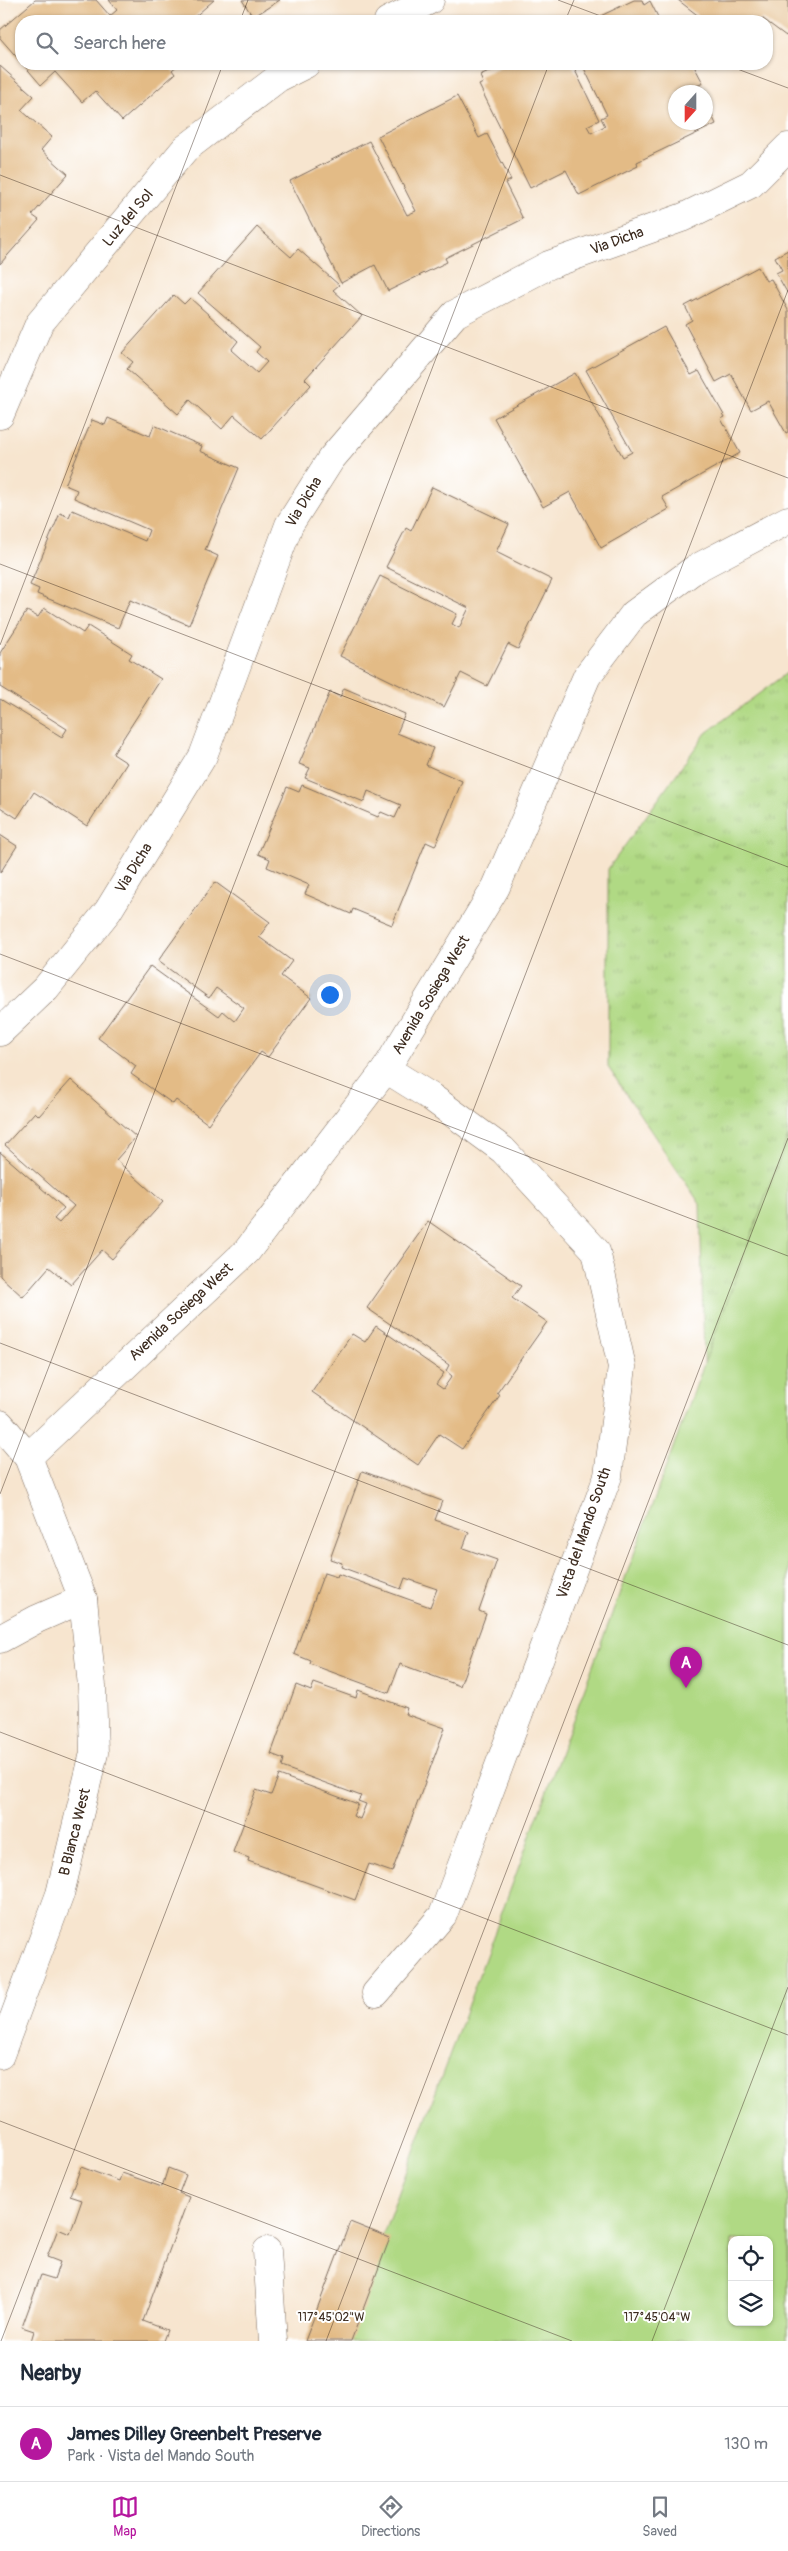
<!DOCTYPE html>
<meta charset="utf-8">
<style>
:root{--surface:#fff;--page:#f6f6f7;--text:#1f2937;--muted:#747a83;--line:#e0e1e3;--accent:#b5179e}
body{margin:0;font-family:Pangolin,sans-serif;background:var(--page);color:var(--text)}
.controls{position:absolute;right:15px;bottom:15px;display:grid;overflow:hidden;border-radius:10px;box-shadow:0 1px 4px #0004}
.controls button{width:45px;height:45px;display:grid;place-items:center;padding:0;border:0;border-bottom:1px solid var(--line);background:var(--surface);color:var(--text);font:25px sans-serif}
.compass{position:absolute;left:668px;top:85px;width:45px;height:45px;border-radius:50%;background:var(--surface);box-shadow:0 1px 4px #0004;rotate:201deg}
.you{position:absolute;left:329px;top:994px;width:18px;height:18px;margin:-12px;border:4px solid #fff;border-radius:50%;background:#1a73e8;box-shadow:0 0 0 8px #1a73e833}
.badge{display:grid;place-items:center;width:32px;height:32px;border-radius:50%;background:var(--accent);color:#fff;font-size:16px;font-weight:700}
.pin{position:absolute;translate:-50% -41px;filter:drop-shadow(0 1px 2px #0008)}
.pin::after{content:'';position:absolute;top:26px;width:18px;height:15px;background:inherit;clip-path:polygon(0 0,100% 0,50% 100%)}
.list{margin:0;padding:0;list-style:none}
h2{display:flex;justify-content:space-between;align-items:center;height:65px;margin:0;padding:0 20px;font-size:21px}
h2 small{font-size:16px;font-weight:400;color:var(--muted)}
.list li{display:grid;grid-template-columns:32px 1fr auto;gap:15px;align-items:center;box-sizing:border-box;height:75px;padding:0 20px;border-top:1px solid var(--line)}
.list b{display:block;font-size:19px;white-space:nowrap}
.list p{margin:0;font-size:16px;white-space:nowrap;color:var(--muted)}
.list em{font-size:16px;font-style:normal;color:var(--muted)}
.icon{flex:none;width:28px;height:28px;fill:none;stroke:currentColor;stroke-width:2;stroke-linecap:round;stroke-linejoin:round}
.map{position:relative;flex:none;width:788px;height:2341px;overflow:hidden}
.search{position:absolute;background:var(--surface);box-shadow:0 1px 4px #0004;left:15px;right:15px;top:15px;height:55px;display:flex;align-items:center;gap:12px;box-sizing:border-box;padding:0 18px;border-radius:20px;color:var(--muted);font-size:19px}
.sheet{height:140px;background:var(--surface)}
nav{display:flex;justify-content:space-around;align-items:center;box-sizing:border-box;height:70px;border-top:1px solid var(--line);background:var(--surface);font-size:14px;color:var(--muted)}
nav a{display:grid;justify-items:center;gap:2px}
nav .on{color:var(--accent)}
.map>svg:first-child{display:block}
</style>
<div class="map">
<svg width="788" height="2341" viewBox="0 0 788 2341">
<defs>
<pattern id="grass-tufts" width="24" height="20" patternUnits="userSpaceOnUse" patternTransform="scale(1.25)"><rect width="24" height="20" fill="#b0d984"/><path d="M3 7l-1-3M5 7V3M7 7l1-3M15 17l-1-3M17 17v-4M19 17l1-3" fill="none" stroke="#98ba72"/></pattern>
</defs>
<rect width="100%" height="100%" fill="#fff"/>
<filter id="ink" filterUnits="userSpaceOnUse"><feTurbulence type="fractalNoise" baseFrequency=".02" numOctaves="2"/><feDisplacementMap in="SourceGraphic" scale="10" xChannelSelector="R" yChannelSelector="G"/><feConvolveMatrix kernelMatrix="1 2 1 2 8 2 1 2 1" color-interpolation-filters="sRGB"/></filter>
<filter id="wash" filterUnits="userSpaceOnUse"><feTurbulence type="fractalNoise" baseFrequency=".0096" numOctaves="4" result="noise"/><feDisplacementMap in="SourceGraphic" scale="20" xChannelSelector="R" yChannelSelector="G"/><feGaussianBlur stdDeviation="1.12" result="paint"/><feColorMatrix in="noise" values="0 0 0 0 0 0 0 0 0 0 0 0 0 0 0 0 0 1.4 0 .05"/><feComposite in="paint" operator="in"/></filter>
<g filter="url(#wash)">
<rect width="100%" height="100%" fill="#f7e5cf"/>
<path fill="url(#grass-tufts)" stroke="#768251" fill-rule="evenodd" d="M788 672V2341H460L705 1394 700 1204 608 1067V869L706 733ZM732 2240H769V2322H732Z"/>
<path fill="#b0d984" stroke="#768251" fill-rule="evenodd" d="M788 1136V2341H344ZM732 2240H769V2322H732Z"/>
<g id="blocks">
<g fill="#e3bb86">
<path d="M35 0H96L110 16 117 10 109 0H214L191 20 192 21H21V62L0 38V30Z"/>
<path d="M242 0H280L253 17Z"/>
<path d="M634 0H642L644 5 650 1 660 21H590Z"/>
<path d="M678 0H788V33L786 36 762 18 760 21H705Z"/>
<path d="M23 64H179L172 70 175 74 122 121 95 91 82 102 55 72 41 85Z"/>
<path d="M506 64H572L599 120 587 126 591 133 605 126 601 118 607 115 582 64H693L703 83 697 86 700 92H676V122H706V103L716 124 637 162 638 166 579 195 566 170 530 188 479 85 483 83 480 76Z"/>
<path d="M0 66 34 96 21 110 52 137 41 150 68 174 32 215 39 220 0 264Z"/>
<path d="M457 96 479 138 487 134 511 180 505 183 523 219 445 258 447 262 388 291 375 265 341 283 290 181 369 141 407 215 416 211 378 136Z"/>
<path d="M257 227 291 257 298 249 339 285 333 290 362 316 305 379 311 385 262 439 234 415 222 429 190 400 178 414 127 369 133 362 122 353 174 295 184 304 190 298 238 341 231 350 257 373 267 362 256 352 260 347 198 293Z"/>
<path d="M788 250V294L776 273 782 270 775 257Z"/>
<path d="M758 267 766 281 771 279 788 310V432L786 433 768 401 751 410 731 374 716 382 685 324 692 320 685 306Z"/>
<path d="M664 327 691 375 699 371 725 417 721 419 740 453 662 497 669 509 601 548 570 492 543 507 494 418 575 373 623 457 632 452 586 370Z"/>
<path d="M108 418 150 436 154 425 202 446 200 451 239 468 205 550 218 556 189 625 130 600 118 628 37 594 39 589 30 585 60 513 69 517 72 510 145 541 149 530 74 498 77 490 65 485 92 420 105 425Z"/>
<path d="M432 487 509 524 496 552 552 580 518 649 508 644 487 686 461 673 444 707 340 656 380 576 457 614 452 624 459 628 469 608 386 567 406 528 411 531Z"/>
<path d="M44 608 83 633 88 626 132 654 129 659 161 679 113 754 127 763 87 826 34 792 17 818 0 807V699L62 737 67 729 0 687V653L27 611 38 617Z"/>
<path d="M344 688 405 714 397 733 433 748 426 765 462 781 435 846 426 842 392 925 353 909 351 914 305 894 309 885 267 867 270 859 258 854 287 787 299 792 302 785 378 817 381 812 395 818 401 805 368 791 364 802 305 778 310 768 299 764 330 692 340 697Z"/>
<path d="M0 835 17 846 0 873Z"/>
<path d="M215 882 270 922 259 937 292 961 281 976 311 998 268 1057 261 1052 208 1124 176 1100 173 1104 131 1074 136 1066 98 1038 150 966 219 1016 223 1011 235 1021 244 1008 216 988 209 998 158 961Z"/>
<path d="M71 1080 136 1137 116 1160 163 1202 112 1259 102 1250 71 1285 49 1267 23 1297 0 1276V1152L64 1208 54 1219 59 1223 74 1206 5 1145 35 1112 39 1116Z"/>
<path d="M428 1221 521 1286 512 1298 547 1322 497 1393 500 1395 462 1449 439 1434 418 1465 312 1392 352 1334 365 1342 376 1326 444 1373 436 1384 443 1389 452 1376 446 1371 449 1365 367 1308Z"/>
<path d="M362 1471 442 1501 435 1520 469 1532 463 1548 497 1560 479 1611 486 1614 460 1686 400 1664 389 1693 310 1664 311 1661 294 1654 324 1573 337 1577 338 1574 430 1607 437 1589 405 1578 401 1589 341 1567 342 1563 330 1559Z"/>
<path d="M314 1683 356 1698 358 1690 407 1708 405 1714 445 1728 392 1872 369 1864 355 1900 248 1861 249 1858 233 1852 256 1790 271 1795 279 1775 358 1804 353 1816 360 1819 366 1804 358 1801 361 1796 282 1767 284 1759 271 1754 296 1685 311 1691Z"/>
<path d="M81 2167 119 2181 122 2173 162 2187 168 2168 186 2175 179 2193 189 2197 143 2321 167 2330 163 2341H31L34 2331 22 2327 41 2275 54 2279 60 2262 47 2257 58 2229 70 2234 82 2200 70 2196Z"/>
<path d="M350 2222 390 2238 351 2341H305Z"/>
</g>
</g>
</g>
<g filter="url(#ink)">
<use href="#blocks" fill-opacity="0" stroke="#7d6b5c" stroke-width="1"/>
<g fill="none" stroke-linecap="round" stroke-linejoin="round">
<g stroke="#7d6b5c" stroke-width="29">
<g id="minor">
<path d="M388 21 430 0"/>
<path d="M0 415 39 324 185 149 278 78 306 64"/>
<path d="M0 1032 46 988 108 911 203 756 289 525 331 459 455 314 549 265 684 217 751 184 788 147"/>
<path d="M0 1424 28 1457 83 1599 92 1686 94 1753 60 1894 0 2055"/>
<path d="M28 1457 247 1251 386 1069 496 887 587 676 634 614 695 569 788 520"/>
<path d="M0 1639 37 1619 83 1599"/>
<path d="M376 1993 443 1915 608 1476 622 1367 596 1251 503 1150 431 1097 386 1069"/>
<path d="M267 2251 273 2341"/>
</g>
</g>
<use href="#minor" stroke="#fff" stroke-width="28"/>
</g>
</g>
<path fill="none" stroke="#3b2a1e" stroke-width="1" stroke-opacity="0.45" d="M558 0 614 21M240 21 248 0M565 21 574 0M724 64 788 88M0 175 788 478M0 564 788 867M0 645 223 64M0 954 788 1256M0 1343 788 1645M0 1494 549 64M0 1732 788 2035M0 2121 572 2341M1 2341 788 290M326 2341 788 1138M652 2341 788 1987"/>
<g text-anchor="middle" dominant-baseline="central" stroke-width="4" stroke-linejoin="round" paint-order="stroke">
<g font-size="15" fill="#3b2a1e" stroke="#fff">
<text transform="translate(128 218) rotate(-50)">Luz del Sol</text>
<text transform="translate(617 241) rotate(-20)">Via Dicha</text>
<text transform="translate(304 502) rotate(-59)">Via Dicha</text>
<text transform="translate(134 868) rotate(-58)">Via Dicha</text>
<text transform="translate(431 995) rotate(-59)">Avenida Sosiega West</text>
<text transform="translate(181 1312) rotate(-43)">Avenida Sosiega West</text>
<text transform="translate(584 1533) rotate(-71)">Vista del Mando South</text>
<text transform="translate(75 1832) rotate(-76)">B Blanca West</text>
</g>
</g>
<g font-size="12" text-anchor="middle" fill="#3b2a1e" stroke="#fff" stroke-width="4" stroke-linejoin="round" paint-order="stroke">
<text x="331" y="2321">117°45'02"W</text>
<text x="657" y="2321">117°45'04"W</text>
</g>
</svg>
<div class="controls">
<button><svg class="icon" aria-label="locate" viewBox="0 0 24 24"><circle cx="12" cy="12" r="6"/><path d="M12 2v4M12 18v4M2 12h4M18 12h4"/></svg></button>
<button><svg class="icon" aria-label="layers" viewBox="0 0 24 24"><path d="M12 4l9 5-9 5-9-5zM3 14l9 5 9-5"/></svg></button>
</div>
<svg class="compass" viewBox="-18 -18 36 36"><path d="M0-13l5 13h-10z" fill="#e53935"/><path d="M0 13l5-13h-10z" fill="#747a83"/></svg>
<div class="you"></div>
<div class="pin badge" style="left:686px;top:1688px">A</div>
<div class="search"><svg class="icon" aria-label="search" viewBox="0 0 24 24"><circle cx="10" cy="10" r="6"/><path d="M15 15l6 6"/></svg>Search here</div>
</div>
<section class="sheet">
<h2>Nearby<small></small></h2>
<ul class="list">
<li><span class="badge">A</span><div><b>James Dilley Greenbelt Preserve</b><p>Park · Vista del Mando South</p></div><em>130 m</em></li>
</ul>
</section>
<nav>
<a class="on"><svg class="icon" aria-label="map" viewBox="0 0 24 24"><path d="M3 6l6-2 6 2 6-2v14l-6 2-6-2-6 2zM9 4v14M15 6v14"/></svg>Map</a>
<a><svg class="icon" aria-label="directions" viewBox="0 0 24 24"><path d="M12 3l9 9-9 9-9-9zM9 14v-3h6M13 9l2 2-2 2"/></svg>Directions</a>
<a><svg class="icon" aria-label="saved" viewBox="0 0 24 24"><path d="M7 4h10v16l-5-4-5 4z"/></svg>Saved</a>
</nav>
